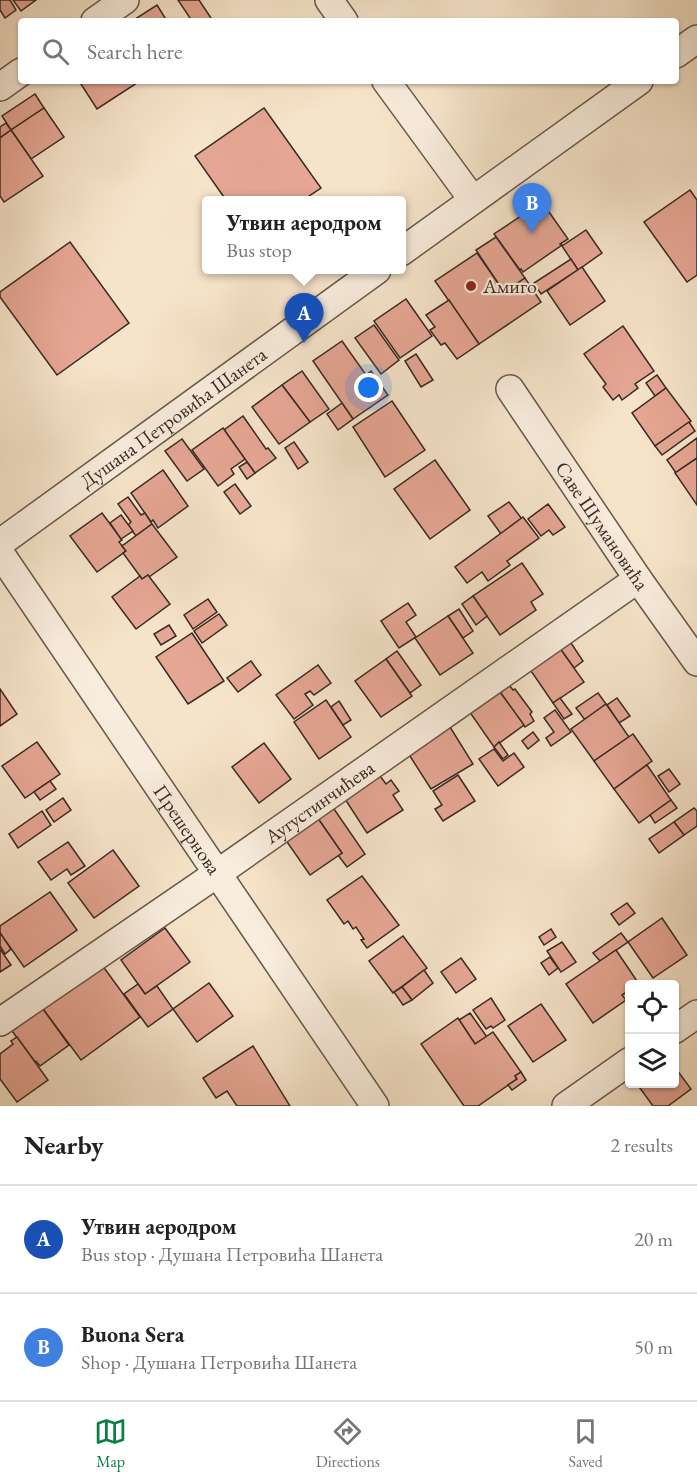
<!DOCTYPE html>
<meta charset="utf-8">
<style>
:root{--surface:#fff;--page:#f2f2f2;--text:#222;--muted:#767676;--line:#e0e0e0;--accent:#0b8043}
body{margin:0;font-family:"EB Garamond",serif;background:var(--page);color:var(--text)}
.controls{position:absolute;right:18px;bottom:18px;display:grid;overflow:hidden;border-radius:6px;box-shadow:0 2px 4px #0004}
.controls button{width:54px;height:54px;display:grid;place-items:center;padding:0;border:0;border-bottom:2px solid var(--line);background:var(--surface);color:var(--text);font:30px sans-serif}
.you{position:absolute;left:369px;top:388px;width:21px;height:21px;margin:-15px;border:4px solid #fff;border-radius:50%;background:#1a73e8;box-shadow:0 0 0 9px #1a73e833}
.badge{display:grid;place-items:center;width:39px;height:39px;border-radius:50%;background:var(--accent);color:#fff;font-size:20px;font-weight:700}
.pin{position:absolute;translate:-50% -50px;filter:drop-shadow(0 2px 3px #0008)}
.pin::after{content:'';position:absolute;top:32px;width:21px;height:18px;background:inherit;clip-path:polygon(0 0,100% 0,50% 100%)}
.popup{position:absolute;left:202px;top:196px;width:204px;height:78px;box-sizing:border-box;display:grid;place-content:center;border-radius:6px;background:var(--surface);filter:drop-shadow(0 2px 4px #0005);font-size:20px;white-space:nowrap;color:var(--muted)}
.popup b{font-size:22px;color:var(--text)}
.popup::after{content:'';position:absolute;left:50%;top:100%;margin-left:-12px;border:12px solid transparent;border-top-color:var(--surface)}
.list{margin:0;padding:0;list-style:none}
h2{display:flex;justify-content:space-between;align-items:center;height:78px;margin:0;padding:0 24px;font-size:26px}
h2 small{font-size:20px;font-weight:400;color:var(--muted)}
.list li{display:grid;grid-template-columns:39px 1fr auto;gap:18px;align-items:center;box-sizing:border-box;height:108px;padding:0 24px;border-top:2px solid var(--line)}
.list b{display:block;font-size:22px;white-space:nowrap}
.list p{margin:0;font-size:20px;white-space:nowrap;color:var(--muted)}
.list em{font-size:20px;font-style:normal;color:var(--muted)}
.icon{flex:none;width:33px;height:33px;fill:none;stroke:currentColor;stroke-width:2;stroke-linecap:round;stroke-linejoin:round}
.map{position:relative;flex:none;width:697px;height:1106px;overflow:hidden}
.search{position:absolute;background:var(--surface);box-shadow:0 2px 4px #0004;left:18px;right:18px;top:18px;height:66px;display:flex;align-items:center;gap:15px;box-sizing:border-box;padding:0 21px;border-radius:6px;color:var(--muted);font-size:22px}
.sheet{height:294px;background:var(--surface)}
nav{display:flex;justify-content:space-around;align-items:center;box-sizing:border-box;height:84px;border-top:2px solid var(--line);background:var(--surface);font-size:16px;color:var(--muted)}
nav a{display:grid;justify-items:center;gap:3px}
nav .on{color:var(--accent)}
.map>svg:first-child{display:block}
</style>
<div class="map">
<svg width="697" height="1106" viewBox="0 0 697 1106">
<rect width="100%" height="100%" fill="#f6e4ca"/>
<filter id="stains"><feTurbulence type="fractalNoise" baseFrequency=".00333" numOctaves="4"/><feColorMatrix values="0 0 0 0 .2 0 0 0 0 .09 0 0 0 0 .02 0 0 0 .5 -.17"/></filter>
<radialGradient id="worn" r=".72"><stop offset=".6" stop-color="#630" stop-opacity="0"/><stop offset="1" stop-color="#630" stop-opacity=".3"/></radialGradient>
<g fill="#e6a694" stroke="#382922" stroke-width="1.5">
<path d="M0 0H10L16 10 5 18 0 10Z"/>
<path d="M13 0H36L21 11Z"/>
<path d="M178 0H199L213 21H192Z"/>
<path d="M157 5 167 21H132Z"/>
<path d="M79 81H140L97 109Z"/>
<path d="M35 94 44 108 11 130 2 116Z"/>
<path d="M44 108 64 137 31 159 11 130Z"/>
<path d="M264 108 321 188 303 200H226L195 156Z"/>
<path d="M6 123 11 130 0 138V127Z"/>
<path d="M11 130 43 176 4 202 0 196V138Z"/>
<path d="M690 190 697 200V275L687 282 644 222Z"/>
<path d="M542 202 568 239 560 244 562 245 523 272 521 269 520 270 494 234Z"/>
<path d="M586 230 602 253 578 270 562 246Z"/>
<path d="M496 237 525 278 504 292 476 250Z"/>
<path d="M70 242 129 323 57 375 0 297V292Z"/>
<path d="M477 253 504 292 525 278 541 302 479 344 435 281Z"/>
<path d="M571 259 578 270 541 294 534 283Z"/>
<path d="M582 267 605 301 570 325 547 291Z"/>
<path d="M406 299 432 336 400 358 374 321Z"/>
<path d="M449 300 479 344 457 359 445 343 441 345 430 330 435 327 426 315Z"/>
<path d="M374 325 399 360 381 374 355 338Z"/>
<path d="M623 326 654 371 635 384 638 388 622 400 619 395 613 400 603 387 606 384 584 354Z"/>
<path d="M342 341 366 375 371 371 388 395 353 419 313 361Z"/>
<path d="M416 354 433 380 421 387 405 361Z"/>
<path d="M302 371 329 409 310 422 282 385Z"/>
<path d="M657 375 666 388 655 396 646 383Z"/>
<path d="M282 385 310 422 279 444 252 407Z"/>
<path d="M666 388 691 421 655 446 632 413Z"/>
<path d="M392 401 425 450 385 477 353 427Z"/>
<path d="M342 403 353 419 338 430 327 414Z"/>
<path d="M243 416 266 449 268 448 276 458 255 473 224 430Z"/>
<path d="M689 422 695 431 662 455 655 446Z"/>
<path d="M223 428 245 459 231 469 234 474 218 486 192 450Z"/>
<path d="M697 438V458L676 473 667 460Z"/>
<path d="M182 439 204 469 187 481 165 451Z"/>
<path d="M294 442 308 462 298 469 285 448Z"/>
<path d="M697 458V505L675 473Z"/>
<path d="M435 460 470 510 430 539 394 489Z"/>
<path d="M247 462 255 473 247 479 239 467Z"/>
<path d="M163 470 188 506 158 528 153 520 151 522 131 493Z"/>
<path d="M235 484 251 506 240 514 224 492Z"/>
<path d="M128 497 141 515 145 513 152 524 136 536 128 525 131 522 118 504Z"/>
<path d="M509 502 522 519 501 534 488 516Z"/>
<path d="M548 504 565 527 553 535 549 530 541 536 528 519Z"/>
<path d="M102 513 122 540 119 542 126 551 97 572 70 536Z"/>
<path d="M121 515 133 531 121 539 110 523Z"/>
<path d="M523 517 539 538 507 561 510 565 488 581 482 572 467 583 455 567Z"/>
<path d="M152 524 177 557 149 577 148 575 142 579 123 553 126 551 122 546Z"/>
<path d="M522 563 543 594 531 602 536 610 500 635 473 596Z"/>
<path d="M148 575 170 604 136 629 112 597 140 576 142 579Z"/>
<path d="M473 596 487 616 476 625 462 604Z"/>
<path d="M208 599 217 612 193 629 184 615Z"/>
<path d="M408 603 416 615 406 622 416 637 399 648 381 621Z"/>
<path d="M459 609 473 631 463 638 448 616Z"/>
<path d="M219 614 227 625 202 643 194 631Z"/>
<path d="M448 616 473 653 440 675 415 638Z"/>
<path d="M169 625 176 636 161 645 154 634Z"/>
<path d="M192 633 224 681 188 704 156 657Z"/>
<path d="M569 640 583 661 574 668 559 647Z"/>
<path d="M559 647 584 682 553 703 529 668Z"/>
<path d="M397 651 421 685 410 693 386 659Z"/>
<path d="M386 659 412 696 381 717 355 681Z"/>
<path d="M251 661 261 675 238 692 227 678Z"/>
<path d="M318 665 331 683 314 695 310 691 305 694 313 705 294 719 276 695Z"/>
<path d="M509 685 513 690 515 689 532 712 530 714 534 721 525 727 500 692Z"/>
<path d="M0 689 17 714 0 726Z"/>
<path d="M500 692 524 725 494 747 469 711Z"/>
<path d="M598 693 606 704 585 720 576 708Z"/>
<path d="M560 698 572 714 564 719 553 703Z"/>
<path d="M617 698 630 716 619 723 607 705Z"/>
<path d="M326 700 351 737 319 759 294 722Z"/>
<path d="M339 701 351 720 343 725 331 707Z"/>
<path d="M606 704 629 737 594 761 571 729Z"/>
<path d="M555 710 571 732 551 746 546 738 554 732 544 718Z"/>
<path d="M450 727 473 764 431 789 408 753Z"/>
<path d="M533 732 539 740 528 749 522 741Z"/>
<path d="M633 734 652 761 614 789 594 761Z"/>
<path d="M37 742 60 774 25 798 2 766Z"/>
<path d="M499 742 508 755 503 759 494 747Z"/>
<path d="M264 743 291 779 259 803 232 767Z"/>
<path d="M494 749 503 761 514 753 524 767 498 786 479 759Z"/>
<path d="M647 765 671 800 639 823 614 789Z"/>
<path d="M669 769 680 784 669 792 658 776Z"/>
<path d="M458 775 475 801 443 821 435 809 442 805 433 791Z"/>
<path d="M380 776 386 784 391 780 399 791 393 795 403 810 367 833 345 799Z"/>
<path d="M50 781 56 789 40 800 34 792Z"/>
<path d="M63 798 71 810 54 822 46 810Z"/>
<path d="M671 800 677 808 655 823 650 815Z"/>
<path d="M332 806 365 854 347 867 338 855 342 853 317 817Z"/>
<path d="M694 808 697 811V826L684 835 674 822Z"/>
<path d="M42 811 51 825 18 848 9 834Z"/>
<path d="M317 817 342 853 310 875 285 839Z"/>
<path d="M674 822 684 835 659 853 649 839Z"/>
<path d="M68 842 85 866 71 875 67 869 51 880 38 862Z"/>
<path d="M113 850 139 886 94 918 68 883Z"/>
<path d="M362 876 399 925 367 948 361 940 364 939 356 927 353 929 348 921 344 924 327 900Z"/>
<path d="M50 892 77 930 24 967 0 933V926Z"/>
<path d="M627 903 635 913 619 925 611 914Z"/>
<path d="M662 918 687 955 653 978 628 942Z"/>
<path d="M165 928 190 962 145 994 121 960Z"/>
<path d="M551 929 556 937 544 945 539 937Z"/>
<path d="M0 933 11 949 5 954 0 946Z"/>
<path d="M621 933 628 942 600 961 593 953Z"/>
<path d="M403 936 427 968 393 993 369 961Z"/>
<path d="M562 942 576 962 561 972 547 951Z"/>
<path d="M0 949 11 965 0 972Z"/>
<path d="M616 950 639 984H630V990L622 995 626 1000 593 1023 566 984Z"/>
<path d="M550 957 558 968 549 975 541 963Z"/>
<path d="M461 958 476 979 456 993 441 972Z"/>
<path d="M102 965 140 1017 81 1060 43 1009Z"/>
<path d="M424 970 433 983 412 1000 402 987Z"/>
<path d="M209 983 233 1016 197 1042 173 1009Z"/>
<path d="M138 984 145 994 157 986 173 1009 148 1027 124 994Z"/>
<path d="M402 987 412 1000 403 1005 394 992Z"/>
<path d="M491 998 505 1020 493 1028 491 1026 486 1029 473 1010Z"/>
<path d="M541 1004 566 1040 533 1062 508 1026Z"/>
<path d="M43 1009 69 1045 40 1066 36 1061 35 1062 12 1031Z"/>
<path d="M470 1013 487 1037 475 1044 459 1020Z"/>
<path d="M458 1018 475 1044 493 1032 521 1072 515 1076 517 1079 478 1106H464L421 1044Z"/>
<path d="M17 1037 48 1080 17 1102 0 1079V1054L13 1044 11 1041Z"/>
<path d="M253 1046 290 1106H237L227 1091 216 1098 203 1078Z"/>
<path d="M674 1066 691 1089 668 1106H653L637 1084H674Z"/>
<path d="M521 1072 526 1080 512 1090 508 1085 517 1079 515 1076Z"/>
</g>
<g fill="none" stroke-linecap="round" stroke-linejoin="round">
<g stroke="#68584c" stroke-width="30">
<g id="street">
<path d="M329 0 344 21"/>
<path d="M95 21 125 0"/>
<path d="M676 54 697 39"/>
<path d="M386 81 473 200"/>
<path d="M0 87 21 72"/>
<path d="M401 252 639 81"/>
<path id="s1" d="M510 389 638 579 697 662"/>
<path id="s2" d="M0 543 377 270"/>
<path id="s3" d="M0 553 375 1106"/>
<path id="s4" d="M0 1022 218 873 638 579"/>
<path d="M674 1030 697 1014"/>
<path d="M566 1106 630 1061"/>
</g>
</g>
<use href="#street" stroke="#f9eddd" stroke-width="27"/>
</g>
<circle fill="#8f2418" stroke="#f9eddd" stroke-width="2" cx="471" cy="286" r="6"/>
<g text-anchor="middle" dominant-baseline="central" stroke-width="4.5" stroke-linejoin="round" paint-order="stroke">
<g font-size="20" fill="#382922" stroke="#f9eddd" text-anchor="start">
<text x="483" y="286">Амиго</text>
</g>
<g font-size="20" fill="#382922" stroke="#f9eddd">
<text stroke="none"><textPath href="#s2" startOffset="214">Душана Петровића Шанета</textPath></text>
<text stroke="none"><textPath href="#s1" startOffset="165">Саве Шумановића</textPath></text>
<text stroke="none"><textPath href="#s4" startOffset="388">Аугустинчићева</textPath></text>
<text stroke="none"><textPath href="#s3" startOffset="334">Прешернова</textPath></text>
</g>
</g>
<rect width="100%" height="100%" filter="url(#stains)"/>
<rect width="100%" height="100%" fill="url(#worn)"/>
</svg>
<div class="controls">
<button><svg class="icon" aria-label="locate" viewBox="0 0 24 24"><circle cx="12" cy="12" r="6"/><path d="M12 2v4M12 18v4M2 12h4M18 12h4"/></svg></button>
<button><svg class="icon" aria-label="layers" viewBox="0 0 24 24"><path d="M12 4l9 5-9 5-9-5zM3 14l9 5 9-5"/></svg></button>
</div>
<div class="you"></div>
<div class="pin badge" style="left:304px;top:343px;background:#1a4fb4">A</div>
<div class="popup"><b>Утвин аеродром</b>Bus stop</div>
<div class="pin badge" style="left:532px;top:233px;background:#3f7fe0">B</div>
<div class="search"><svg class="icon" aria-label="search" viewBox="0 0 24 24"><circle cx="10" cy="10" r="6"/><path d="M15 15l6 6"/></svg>Search here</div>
</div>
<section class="sheet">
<h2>Nearby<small>2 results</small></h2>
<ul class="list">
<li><span class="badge" style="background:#1a4fb4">A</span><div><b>Утвин аеродром</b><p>Bus stop · Душана Петровића Шанета</p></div><em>20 m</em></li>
<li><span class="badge" style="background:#3f7fe0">B</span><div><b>Buona Sera</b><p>Shop · Душана Петровића Шанета</p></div><em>50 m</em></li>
</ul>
</section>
<nav>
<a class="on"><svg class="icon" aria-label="map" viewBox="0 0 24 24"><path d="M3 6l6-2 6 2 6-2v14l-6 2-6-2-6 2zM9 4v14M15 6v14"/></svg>Map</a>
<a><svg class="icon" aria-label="directions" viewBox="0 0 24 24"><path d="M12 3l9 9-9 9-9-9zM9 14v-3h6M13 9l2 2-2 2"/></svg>Directions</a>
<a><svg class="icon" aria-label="saved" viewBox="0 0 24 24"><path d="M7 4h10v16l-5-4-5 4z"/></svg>Saved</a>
</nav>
